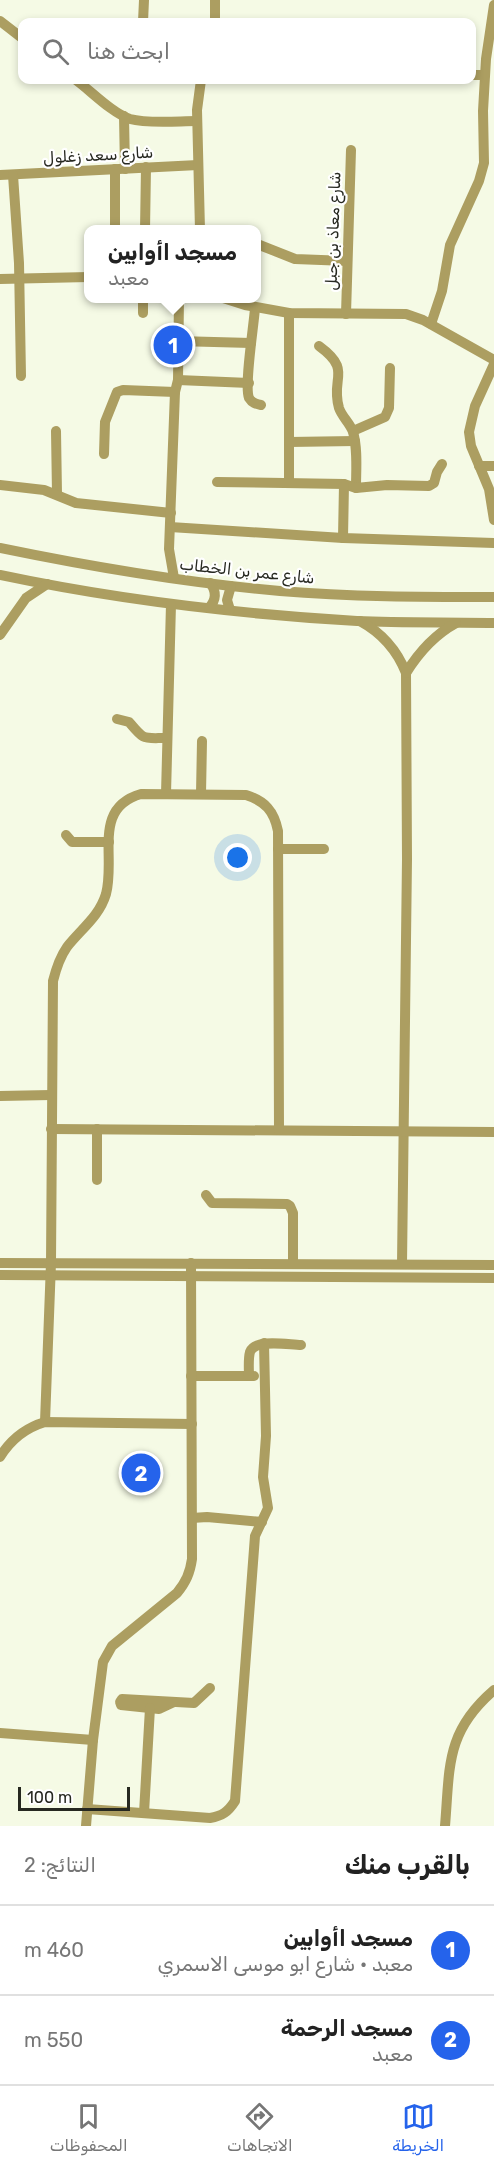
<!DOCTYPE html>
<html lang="ar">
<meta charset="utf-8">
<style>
:root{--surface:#fff;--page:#f2f2f2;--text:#222;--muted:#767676;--line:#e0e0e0;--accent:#2563eb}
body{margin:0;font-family:Rubik,Cairo,sans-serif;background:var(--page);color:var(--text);direction:rtl}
.scale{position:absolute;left:18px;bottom:15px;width:112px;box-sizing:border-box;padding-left:6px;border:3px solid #262820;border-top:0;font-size:16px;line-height:21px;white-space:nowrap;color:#262820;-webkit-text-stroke:4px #fff;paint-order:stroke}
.you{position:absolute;left:238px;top:858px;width:21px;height:21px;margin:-15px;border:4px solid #fff;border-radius:50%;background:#1a73e8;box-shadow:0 0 0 9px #1a73e833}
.badge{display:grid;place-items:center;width:39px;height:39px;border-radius:50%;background:var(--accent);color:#fff;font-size:20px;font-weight:700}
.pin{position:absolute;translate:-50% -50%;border:3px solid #fff;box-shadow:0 2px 6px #0006}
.popup{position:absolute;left:84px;top:225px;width:177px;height:78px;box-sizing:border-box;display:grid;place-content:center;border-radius:12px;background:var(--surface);filter:drop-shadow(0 2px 4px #0005);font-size:20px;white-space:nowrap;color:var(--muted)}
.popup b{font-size:22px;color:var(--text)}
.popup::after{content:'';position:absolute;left:50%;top:100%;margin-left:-12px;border:12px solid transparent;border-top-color:var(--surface)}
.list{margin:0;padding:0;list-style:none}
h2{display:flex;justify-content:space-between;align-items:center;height:78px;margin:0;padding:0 24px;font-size:26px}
h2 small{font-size:20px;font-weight:400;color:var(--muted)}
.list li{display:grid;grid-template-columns:39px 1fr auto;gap:18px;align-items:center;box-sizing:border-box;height:90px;padding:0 24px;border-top:2px solid var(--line)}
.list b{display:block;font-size:22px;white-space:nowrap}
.list p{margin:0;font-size:20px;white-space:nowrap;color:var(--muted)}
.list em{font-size:20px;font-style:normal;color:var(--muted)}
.icon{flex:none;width:33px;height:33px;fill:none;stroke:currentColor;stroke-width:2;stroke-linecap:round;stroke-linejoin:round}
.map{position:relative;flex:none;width:494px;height:1826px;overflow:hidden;direction:ltr}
.search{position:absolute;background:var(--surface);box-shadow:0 3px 9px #0003;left:18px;right:18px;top:18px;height:66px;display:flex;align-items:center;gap:15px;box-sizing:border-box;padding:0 21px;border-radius:12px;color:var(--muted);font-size:22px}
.sheet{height:258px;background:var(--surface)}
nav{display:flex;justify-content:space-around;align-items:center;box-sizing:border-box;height:84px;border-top:2px solid var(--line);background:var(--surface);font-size:16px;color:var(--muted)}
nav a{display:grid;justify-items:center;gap:3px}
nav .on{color:var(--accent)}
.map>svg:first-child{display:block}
</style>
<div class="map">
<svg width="494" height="1826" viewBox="0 0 494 1826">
<rect width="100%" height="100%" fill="#f5fae5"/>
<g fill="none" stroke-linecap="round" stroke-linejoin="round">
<g stroke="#ac9e61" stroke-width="10">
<path d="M0 21 22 38"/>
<path d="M143 22 144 0"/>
<path d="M215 22V0"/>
<path d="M472 75H485"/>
<path d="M76 80C91 91 112 113 130 119 148 124 178 121 197 121"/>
<path d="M124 116 125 169"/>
<path d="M0 175 198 165"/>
<path d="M13 175 19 263 21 376"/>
<path d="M115 230V169"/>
<path d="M145 230 146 167"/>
<path d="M200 230 197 110 201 80"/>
<path d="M257 244 295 259 347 261"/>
<path d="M0 279 89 277"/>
<path d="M143 298V313"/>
<path d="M223 298 245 305 289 313 406 314 423 320 494 360"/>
<path d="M255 308C254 324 244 386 249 398 252 403 256 404 261 405"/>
<path d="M289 313V483"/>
<path d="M346 314 351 150"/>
<path d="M431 324 442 291 450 245 479 181 484 163 483 111 486 59 494 5"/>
<path d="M177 341 251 343"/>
<path d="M319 346C353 371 330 377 339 408 342 417 350 423 353 432 358 449 356 470 356 488"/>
<path d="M494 364 475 406 469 432 471 446 489 489 494 520"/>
<path d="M178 380 249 383"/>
<path d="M56 431 57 494"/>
<path d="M353 431 385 417 389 408 390 368"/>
<path d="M289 442 355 441"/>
<path d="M104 454 105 422 117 392 123 390 175 392"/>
<path d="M479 466H494"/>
<path d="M217 482 344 484 356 488 387 485 429 486 434 483 437 472 442 464"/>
<path d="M0 485 44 490 76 503 171 513"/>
<path d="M170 527 343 538 494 543"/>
<path d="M343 538 344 484"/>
<path d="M0 548C92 567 186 583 280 591 351 597 422 597 494 597"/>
<path d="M0 575C118 600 237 614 357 621 403 623 448 622 494 623"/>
<path d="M174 578 169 549 175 392 178 380 179 298"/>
<path d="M209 608C216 600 217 592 210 583"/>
<path d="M230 610 227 600 231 586"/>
<path d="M360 621C382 633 397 650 406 673L407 859 402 1264"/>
<path d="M0 635 26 598 47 584"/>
<path d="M406 673C419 652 434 635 456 623"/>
<path d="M117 719 129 722C145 741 142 738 167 738"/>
<path d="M166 794 171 604"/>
<path d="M201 794 202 741"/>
<path d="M66 835 72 842H109"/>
<path d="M278 849H324"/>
<path d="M0 1096 51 1095"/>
<path d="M51 1129 494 1132"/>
<path d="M97 1129V1180"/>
<path d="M206 1195 212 1203 287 1204 290 1206 293 1213V1264"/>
<path d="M0 1263 494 1265"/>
<path d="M0 1275 494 1278"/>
<path d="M191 1376H254"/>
<path d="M249 1376C249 1369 248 1359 250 1352 255 1338 289 1345 301 1345"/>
<path d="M45 1422 51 1263 53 981C56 969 60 957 67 947 81 929 99 917 106 894 116 857 92 808 141 794L246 795C265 801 274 811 278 831L279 1130"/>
<path d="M0 1457C11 1439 25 1428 45 1422L192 1424"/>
<path d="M192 1518 207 1517 262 1522"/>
<path d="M174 1702 159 1709 121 1705 120 1702 122 1699 194 1703 210 1688"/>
<path d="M0 1733 93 1740"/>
<path d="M87 1809 210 1818C222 1816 228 1812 235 1801L255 1536 268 1508 263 1477 266 1436 264 1343"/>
<path d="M144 1813 150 1708"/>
<path d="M86 1826 93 1740 103 1662 112 1646 177 1593C186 1582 190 1573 192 1559L191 1263"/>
<path d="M445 1826C450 1767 445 1732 494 1690"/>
</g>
</g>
<g text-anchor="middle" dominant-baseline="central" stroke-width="4.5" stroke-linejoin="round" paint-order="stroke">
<g font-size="16" fill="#262820" stroke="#fff">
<text transform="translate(98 155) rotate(-3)">شارع سعد زغلول</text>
<text transform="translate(333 231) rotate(-88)">شارع معاذ بن جبل</text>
<text transform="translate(247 571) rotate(6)">شارع عمر بن الخطاب</text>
</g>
</g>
</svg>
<div class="scale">100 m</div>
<div class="you"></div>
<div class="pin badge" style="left:173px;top:345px">1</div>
<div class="popup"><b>مسجد اأوابين</b>معبد</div>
<div class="pin badge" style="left:141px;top:1473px">2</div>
<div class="search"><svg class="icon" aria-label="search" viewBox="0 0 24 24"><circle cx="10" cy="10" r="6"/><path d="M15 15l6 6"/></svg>ابحث هنا</div>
</div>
<section class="sheet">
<h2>بالقرب منك<small>النتائج: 2</small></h2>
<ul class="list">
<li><span class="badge">1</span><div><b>مسجد اأوابين</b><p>معبد · شارع ابو موسى الاسمري</p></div><em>460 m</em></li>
<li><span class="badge">2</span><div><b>مسجد الرحمة</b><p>معبد</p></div><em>550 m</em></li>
</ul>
</section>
<nav>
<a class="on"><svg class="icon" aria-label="map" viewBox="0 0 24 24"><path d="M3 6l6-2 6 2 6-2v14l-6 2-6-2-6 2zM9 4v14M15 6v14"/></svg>الخريطة</a>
<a><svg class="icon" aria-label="directions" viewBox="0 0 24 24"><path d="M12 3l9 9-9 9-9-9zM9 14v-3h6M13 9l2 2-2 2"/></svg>الاتجاهات</a>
<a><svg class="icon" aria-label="saved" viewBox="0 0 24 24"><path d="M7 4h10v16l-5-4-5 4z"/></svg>المحفوظات</a>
</nav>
